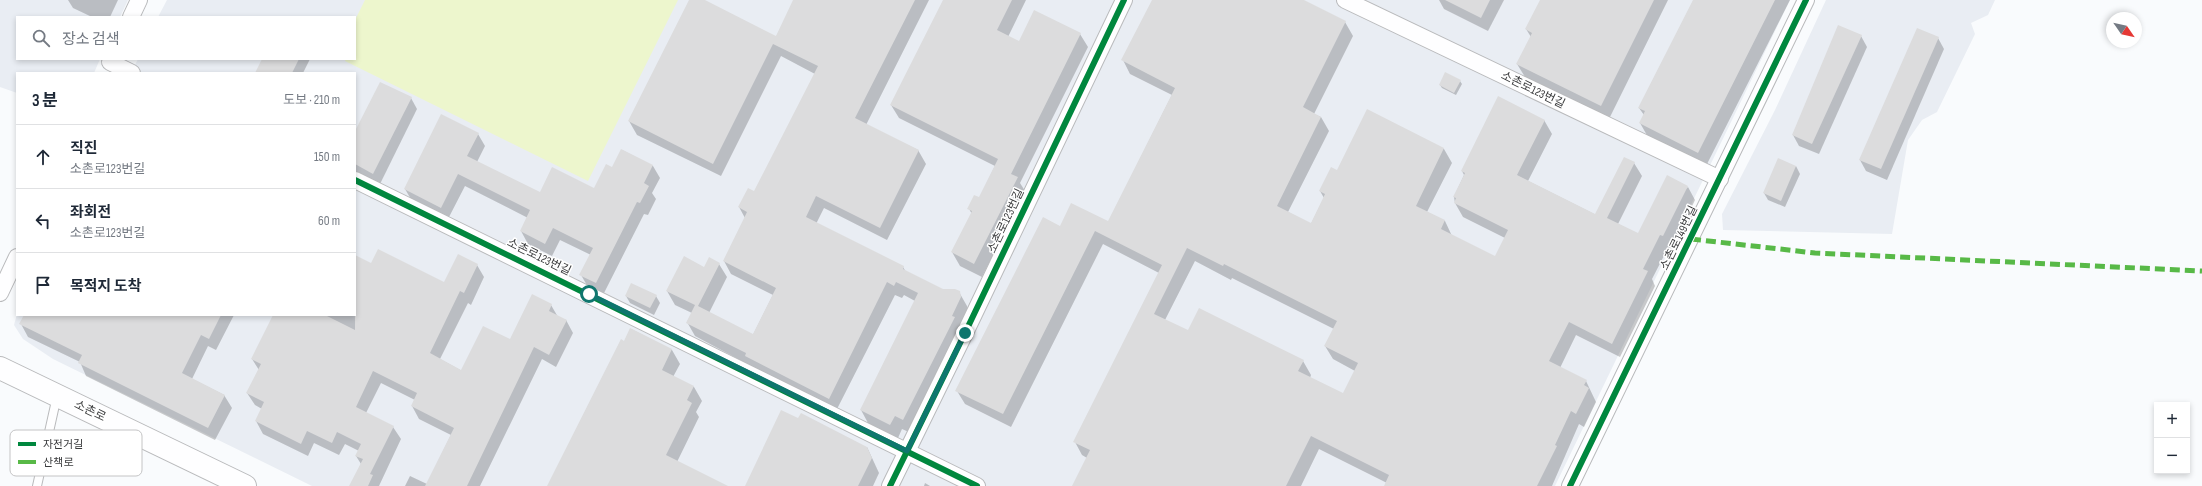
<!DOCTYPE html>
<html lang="ko">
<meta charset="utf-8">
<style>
:root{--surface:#fff;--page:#f2f2f3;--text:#1f2937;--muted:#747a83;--line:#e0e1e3}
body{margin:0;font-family:"Sofia Sans Condensed","Noto Sans KR",sans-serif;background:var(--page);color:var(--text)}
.controls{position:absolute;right:12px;bottom:12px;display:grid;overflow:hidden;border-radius:0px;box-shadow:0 2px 6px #0003}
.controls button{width:36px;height:36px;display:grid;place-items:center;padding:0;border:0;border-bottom:1px solid var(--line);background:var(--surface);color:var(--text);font:20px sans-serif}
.compass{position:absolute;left:2106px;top:12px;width:36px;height:36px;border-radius:50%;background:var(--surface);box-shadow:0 2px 6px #0003;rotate:124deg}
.stop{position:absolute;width:12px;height:12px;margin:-9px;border:3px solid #0f766e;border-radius:50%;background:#fff}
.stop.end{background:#0f766e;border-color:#fff;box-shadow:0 1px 4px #0008}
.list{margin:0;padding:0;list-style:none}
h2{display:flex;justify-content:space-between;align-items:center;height:52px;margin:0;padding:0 16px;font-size:17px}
h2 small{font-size:13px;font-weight:400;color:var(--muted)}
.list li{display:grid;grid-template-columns:26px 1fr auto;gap:12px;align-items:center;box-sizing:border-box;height:64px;padding:0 16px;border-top:1px solid var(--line)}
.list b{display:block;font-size:15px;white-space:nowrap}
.list p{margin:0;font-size:13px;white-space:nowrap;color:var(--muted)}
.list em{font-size:13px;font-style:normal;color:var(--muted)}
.icon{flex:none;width:22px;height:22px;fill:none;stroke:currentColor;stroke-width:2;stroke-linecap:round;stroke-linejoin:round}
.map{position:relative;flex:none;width:2202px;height:486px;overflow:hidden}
.search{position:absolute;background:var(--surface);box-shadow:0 2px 6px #0003;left:16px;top:16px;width:340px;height:44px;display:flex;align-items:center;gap:10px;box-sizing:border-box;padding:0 14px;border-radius:0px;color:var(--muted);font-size:15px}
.panel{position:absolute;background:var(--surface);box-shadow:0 2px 6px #0003;left:16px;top:72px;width:340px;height:244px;border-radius:0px}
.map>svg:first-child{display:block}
</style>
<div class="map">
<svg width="2202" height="486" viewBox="0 0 2202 486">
<rect width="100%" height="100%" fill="#f9fbfd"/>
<g fill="#e9edf3">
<path d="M0 0H128L120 17H17V59H100L94 73H17V93L0 87Z"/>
<path d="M167 0H1790L1555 486H312L53 359 23 339 14 325 17 314 355 315V73H131L138 59H355V17H158Z"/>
<path d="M1826 0H1995L1988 15 1971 23 1975 34 1937 112 1922 120 1908 140 1892 234 1723 230 1722 214 1775 110Z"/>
</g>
<path fill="#edf6cd" d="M365 0H678L588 181 345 61 346 59H355V20Z"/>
<g fill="#0003" fill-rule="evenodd">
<path d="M68 0H118L110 17H92L73 8Z"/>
<path d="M690 0H703L776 37 795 0H929L866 125 918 150 926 164 887 240 824 208 816 224 903 267 906 272 943 290 959 292 967 306 968 311 911 433 902 429 898 438 868 423 861 410 915 301 904 295 902 298 895 295 836 411 695 336 687 322 692 313 675 305 667 291 705 268 719 264 727 277 709 313 753 335 773 295 731 274 724 261 745 218 739 207 755 193 815 74 781 56 721 176 637 135 629 121Z"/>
<path d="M945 0H1026L1008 37 1019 43 1080 34 1088 47 1020 183 1025 191 982 277 960 266 952 252 972 214 969 209 979 199 995 166 899 118 891 105Z"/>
<path d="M1153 0H1302L1345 22 1353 36 1314 114 1321 117 1329 131 1288 212 1311 224 1324 198 1320 191 1337 172 1368 111 1444 149 1452 163 1427 212 1445 221 1452 236 1495 258 1505 238 1463 217 1455 203 1454 197 1464 175 1462 171 1544 120 1552 134 1528 181 1596 215 1634 163 1642 176 1618 224 1638 234 1688 187 1695 200 1671 250 1668 248 1652 279 1655 286 1620 357 1576 335 1560 368 1586 381 1596 402 1584 427 1579 424 1552 486H1385L1387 483 1319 449 1301 486H1073L1087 458 1082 455 1075 442 1159 273 1103 244 1011 427 965 404 957 391 1061 227 1108 223 1172 95 1130 74 1123 60ZM1195 261 1231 280 1232 278 1334 329 1325 346 1333 359 1355 371 1344 395 1310 378 1311 375 1303 361 1188 332 1165 320Z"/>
<path d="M1439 0H1504L1488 31 1444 9Z"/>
<path d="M1541 0H1668L1609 119 1525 77 1517 64 1531 37 1526 29Z"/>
<path d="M1694 0H1790L1706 166 1648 137 1640 123 1644 115 1639 108Z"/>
<path d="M1861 36 1867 47 1819 154 1799 146 1793 135Z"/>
<path d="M1938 38 1944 49 1887 180 1866 171 1860 160Z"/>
<path d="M263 59H310L303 73H256Z"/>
<path d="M1460 81 1462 84 1456 95 1442 88 1440 85Z"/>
<path d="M411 98 417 109 380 184 355 171V134Z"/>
<path d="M478 134 485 146 477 162 540 193 594 189 612 169 622 150 653 166 660 178 652 193 656 199 648 215 644 214 603 295 588 287 581 275 591 255 560 240 552 256 528 244 521 231 528 218 465 186 448 219 412 201 405 189Z"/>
<path d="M1796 166 1800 174 1785 207 1768 200 1764 193Z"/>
<path d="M355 256 371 264 444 283 477 265 484 277 471 305 468 303 440 359 462 371 511 340 551 305 558 317 566 320 573 333 556 367 542 359 480 486H405L410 476 427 484 451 435 419 419 412 406 415 400 381 383 366 413 393 427 401 439 379 486H351L361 464 356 456 359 451 345 444 339 455 314 443 308 456 263 434 256 421 262 409 255 405 247 393 259 370 252 359 274 315H355Z"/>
<path d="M626 296H656L660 303 654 315 630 303Z"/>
<path d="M25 315H234L216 350 208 346 192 379 224 395 232 408 215 440 86 376 80 362 28 337 21 324Z"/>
<path d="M631 329 672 350 680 364 673 377 694 387 702 401 696 412 699 417 677 462 726 486H549Z"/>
<path d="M867 447 879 473 873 486H746Z"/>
<path d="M925 483 930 486H924Z"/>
</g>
<g fill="#dcdcdd" fill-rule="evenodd">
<path d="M689 0H705L776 36 793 0H915L855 118 919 150 880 228 816 196 806 217 904 266 903 269 943 289H955L960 291 961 297 952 316 955 317 903 420 895 416 890 425 860 410 918 293 896 282 894 286 887 282 829 399 745 356 746 353 686 323 695 305 666 291 684 256 704 267 709 257 720 263 698 306 753 334 776 288 723 261 747 212 738 207 748 188 754 191 818 66 773 44 713 164 628 121Z"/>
<path d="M943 0H1012L997 30 1019 41 1034 10 1081 33 1011 174 1018 177 974 264 951 252 972 211 967 209 974 195 979 197 998 159 890 105Z"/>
<path d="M1152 0H1304L1346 21 1303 107 1321 117 1277 206 1311 223 1325 194 1319 191 1331 167 1337 170 1367 109 1444 148 1416 206 1445 220 1441 229 1495 256 1508 230 1454 203 1456 198 1453 197 1465 173 1461 171 1498 96 1545 120 1517 175 1595 214 1624 157 1635 162 1607 218 1638 233 1667 175 1688 186 1663 236 1660 235 1643 269 1648 271 1612 344 1569 322 1549 361 1587 380 1584 385 1589 388 1576 414 1571 411 1555 445 1557 446 1537 486H1384L1389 475 1311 436 1286 486H1072L1090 450 1073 442 1162 265 1095 231 1003 414 955 391 1043 217 1060 226 1071 203 1108 221 1175 88 1121 60ZM1187 248 1223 266 1224 264 1337 321 1324 346 1358 363 1343 393 1298 371 1304 360 1199 308 1188 330 1154 314Z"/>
<path d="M1445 0H1490L1481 18Z"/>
<path d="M1540 0H1654L1601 106 1516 64 1532 33 1525 29Z"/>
<path d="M1693 0H1775L1698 153 1639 123 1645 111 1638 108Z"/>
<path d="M1838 25 1862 35 1812 144 1792 135Z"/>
<path d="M1917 28 1939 37 1881 169 1859 160Z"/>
<path d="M262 59H299L292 73H255Z"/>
<path d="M1445 72 1461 80 1454 93 1439 85Z"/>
<path d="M380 82 412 97 373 174 355 164V131Z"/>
<path d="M441 114 479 133 467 156 540 192 552 167 594 188 606 164 612 167 621 149 653 165 644 183 649 186 640 203 637 202 596 283 579 275 593 248 553 228 545 244 520 231 530 210 458 174 441 208 404 189Z"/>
<path d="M1778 158 1796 166 1781 201 1763 193Z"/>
<path d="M378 249 444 282 458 254 478 264 464 293 460 291 430 353 461 370 483 326 510 339 532 294 552 304 549 311 567 320 549 355 534 347 467 486H425L454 428 411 406 417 393 373 371 356 407 394 426 370 474 373 475 368 486H349L363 459 355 456 361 444 337 432 332 443 307 431 301 444 255 421 264 402 246 393 261 364 251 359 273 315H325L355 330V255L371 263Z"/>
<path d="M631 283 657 295 650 308 625 296Z"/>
<path d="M24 315H221L209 339 201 335 182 373 225 395 208 428 78 363 82 355 19 324Z"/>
<path d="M630 328 672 349 662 370 694 386 687 400 692 403 666 455 728 486H547L621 339 624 341Z"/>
<path d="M781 410 798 418 801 413 867 447 872 458 858 486H745Z"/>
</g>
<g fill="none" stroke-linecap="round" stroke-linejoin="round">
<g stroke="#b9babc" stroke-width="10">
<path id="lane" d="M37 486 57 396"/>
</g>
<g stroke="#b9babc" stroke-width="18">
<g id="street">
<path d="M1345 0 1720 179"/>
<path d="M131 17 139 0"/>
<path d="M110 62 132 73"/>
<path d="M355 180 977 486"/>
<path d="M0 293 17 257"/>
<path d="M890 486 965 333 1124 0"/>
<path d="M1570 486 1806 0"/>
</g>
</g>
<g stroke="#b9babc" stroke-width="24">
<path id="secondary" d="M0 368 245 486"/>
</g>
<use href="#lane" stroke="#fefeff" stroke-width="8"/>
<use href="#street" stroke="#fefeff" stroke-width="16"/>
<use href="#secondary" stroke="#fefeff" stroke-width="22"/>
<path stroke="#58b947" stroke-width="5" stroke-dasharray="10 5" stroke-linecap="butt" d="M1691 239 1815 253 2202 271"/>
<g stroke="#fff" stroke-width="8">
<g id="cycleway">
<path d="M355 180 977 486"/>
<path d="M890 486 965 333 1124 0"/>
<path d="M1570 486 1806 0"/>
</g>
</g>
<use href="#cycleway" stroke="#00873e" stroke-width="6"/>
</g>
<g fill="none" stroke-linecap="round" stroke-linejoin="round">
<path stroke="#0f766e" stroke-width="5" d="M589 294 907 451 965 333"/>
</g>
<g text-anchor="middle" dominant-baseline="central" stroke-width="3" stroke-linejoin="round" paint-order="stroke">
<g font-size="12" fill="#3a3b3d" stroke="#fff">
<text transform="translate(1533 90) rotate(26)">소촌로123번길</text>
<text transform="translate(1006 221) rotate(-65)">소촌로123번길</text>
<text transform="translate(1679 238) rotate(-64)">소촌로149번길</text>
<text transform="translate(539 257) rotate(26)">소촌로123번길</text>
<text transform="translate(90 411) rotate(26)">소촌로</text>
</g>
</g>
<rect x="10" y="430" width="132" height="46" rx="6" fill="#fff" stroke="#c4c4c5" stroke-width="1"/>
<rect x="18" y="442" width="18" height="4" fill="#00873e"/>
<rect x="18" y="460" width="18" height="4" fill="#58b947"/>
<g font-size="11" fill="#3a3b3d">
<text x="43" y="448">자전거길</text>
<text x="43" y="466">산책로</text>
</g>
</svg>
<div class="controls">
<button>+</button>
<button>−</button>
</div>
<svg class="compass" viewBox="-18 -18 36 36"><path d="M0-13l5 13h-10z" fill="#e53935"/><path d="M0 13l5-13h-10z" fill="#747a83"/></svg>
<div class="stop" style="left:589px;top:294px"></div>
<div class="stop end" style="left:965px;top:333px"></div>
<div class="search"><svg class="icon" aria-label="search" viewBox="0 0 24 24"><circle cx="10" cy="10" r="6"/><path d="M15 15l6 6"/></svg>장소 검색</div>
<section class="panel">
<h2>3 분<small>도보 · 210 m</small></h2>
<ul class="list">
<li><svg class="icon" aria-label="ahead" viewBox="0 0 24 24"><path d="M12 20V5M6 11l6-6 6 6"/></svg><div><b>직진</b><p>소촌로123번길</p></div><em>150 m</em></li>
<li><svg class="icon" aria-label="left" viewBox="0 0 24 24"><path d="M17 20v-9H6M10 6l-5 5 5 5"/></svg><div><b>좌회전</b><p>소촌로123번길</p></div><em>60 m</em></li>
<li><svg class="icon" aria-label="arrive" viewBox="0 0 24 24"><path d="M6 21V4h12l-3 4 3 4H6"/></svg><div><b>목적지 도착</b></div></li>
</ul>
</section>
</div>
